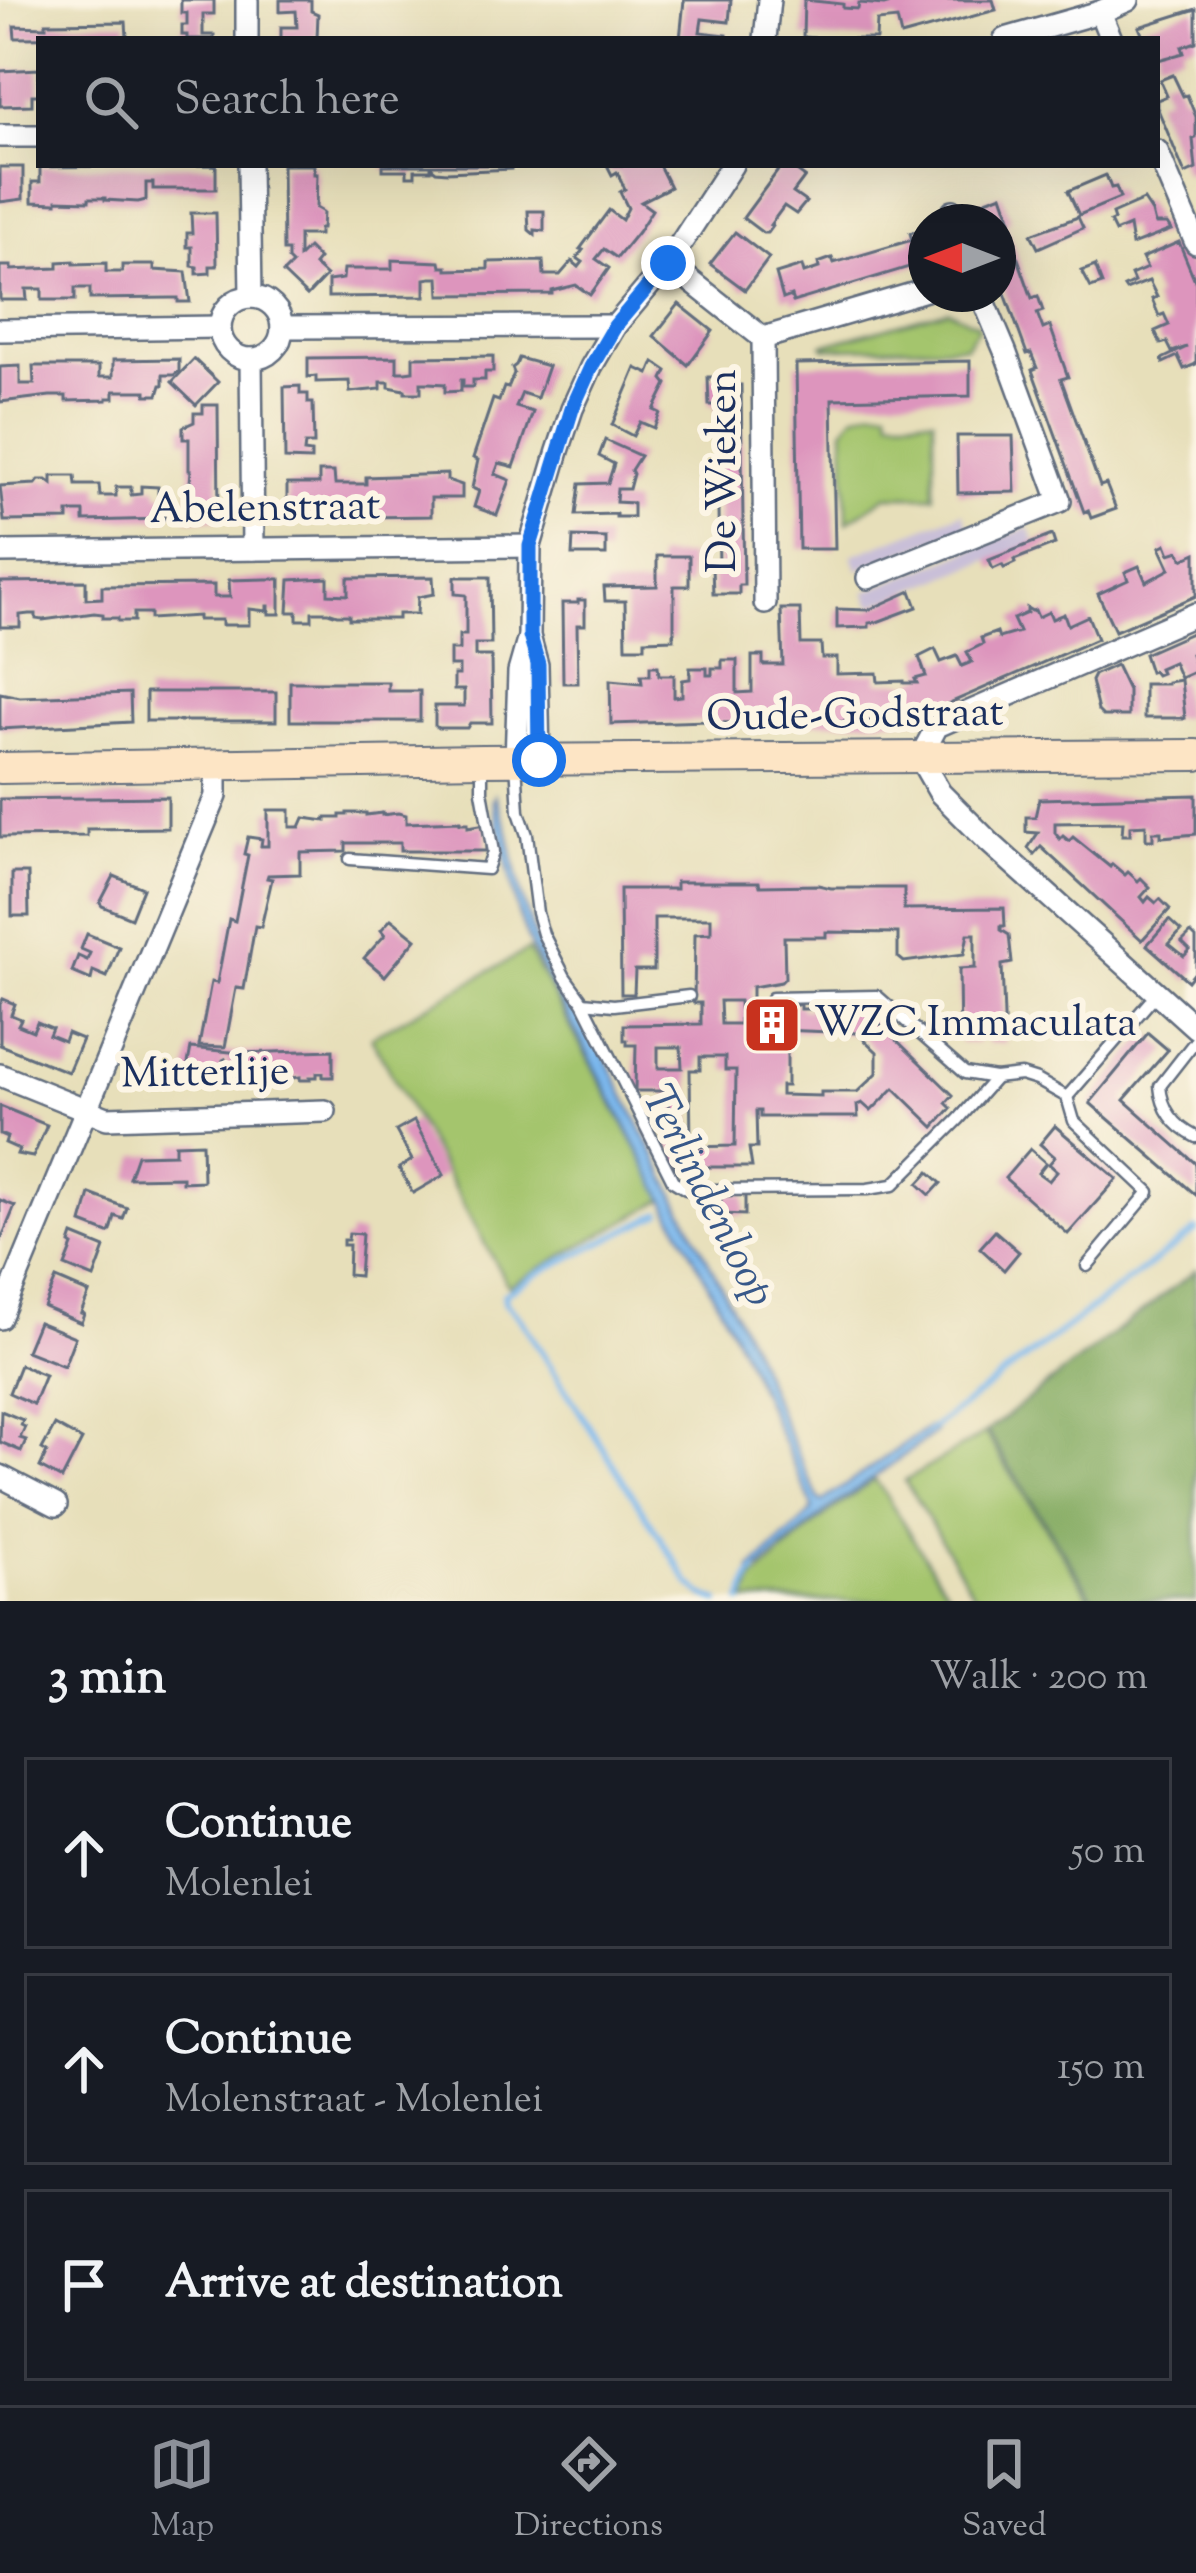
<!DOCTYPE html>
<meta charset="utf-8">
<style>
:root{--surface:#171b24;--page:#20242c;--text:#f1f3f6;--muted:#9ea1a6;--line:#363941;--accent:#8c9099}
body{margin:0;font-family:"Sorts Mill Goudy",serif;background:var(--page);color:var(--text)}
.compass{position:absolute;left:908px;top:204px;width:108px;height:108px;border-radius:50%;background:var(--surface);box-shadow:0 12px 48px #0002;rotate:270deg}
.stop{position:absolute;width:36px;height:36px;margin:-27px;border:9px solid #1a73e8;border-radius:50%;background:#fff}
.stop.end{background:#1a73e8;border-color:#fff;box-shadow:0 3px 12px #0008}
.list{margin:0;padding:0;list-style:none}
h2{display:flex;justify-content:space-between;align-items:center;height:156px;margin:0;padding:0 48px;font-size:51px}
h2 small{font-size:39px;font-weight:400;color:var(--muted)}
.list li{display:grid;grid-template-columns:78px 1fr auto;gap:36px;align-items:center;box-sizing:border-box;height:192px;margin:0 24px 24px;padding:0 24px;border:3px solid var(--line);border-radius:0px}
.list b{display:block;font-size:45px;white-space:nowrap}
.list p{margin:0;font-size:39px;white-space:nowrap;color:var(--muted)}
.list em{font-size:39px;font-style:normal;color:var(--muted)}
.icon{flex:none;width:66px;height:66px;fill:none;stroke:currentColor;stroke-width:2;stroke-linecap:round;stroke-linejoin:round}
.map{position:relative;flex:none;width:1196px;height:1601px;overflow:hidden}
.search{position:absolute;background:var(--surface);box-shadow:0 12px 48px #0002;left:36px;right:36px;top:36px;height:132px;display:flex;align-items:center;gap:30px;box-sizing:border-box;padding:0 42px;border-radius:0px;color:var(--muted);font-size:45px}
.sheet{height:804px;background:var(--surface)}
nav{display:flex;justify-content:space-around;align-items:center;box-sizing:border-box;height:168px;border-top:3px solid var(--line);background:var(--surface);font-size:33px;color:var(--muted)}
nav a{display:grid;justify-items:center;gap:6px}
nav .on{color:var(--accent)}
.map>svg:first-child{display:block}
</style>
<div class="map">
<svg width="1196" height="1601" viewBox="0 0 1196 1601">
<rect width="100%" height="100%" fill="#fcf5e5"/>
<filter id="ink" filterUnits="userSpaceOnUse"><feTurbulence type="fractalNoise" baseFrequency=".00833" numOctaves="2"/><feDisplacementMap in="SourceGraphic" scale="24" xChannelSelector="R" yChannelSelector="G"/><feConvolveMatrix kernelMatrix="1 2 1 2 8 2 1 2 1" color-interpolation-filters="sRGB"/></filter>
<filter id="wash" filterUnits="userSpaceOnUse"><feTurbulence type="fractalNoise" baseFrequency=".004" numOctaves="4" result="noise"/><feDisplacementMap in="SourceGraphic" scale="48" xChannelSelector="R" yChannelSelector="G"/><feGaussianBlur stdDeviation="2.7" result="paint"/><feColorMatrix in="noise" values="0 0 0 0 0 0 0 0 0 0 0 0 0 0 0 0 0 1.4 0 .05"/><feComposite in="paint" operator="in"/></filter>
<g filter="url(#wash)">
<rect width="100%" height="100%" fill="#e7dfba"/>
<g fill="#c9bfd8">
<path d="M963 512 969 527 857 570 852 555Z"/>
<path d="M1029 527 1035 542 871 606 865 592Z"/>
</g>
<g fill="#a4c56d" stroke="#607a66" stroke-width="3">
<path d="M948 310 977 324 978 329 965 346 825 348 823 345Z"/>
<path d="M873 409H888L891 418H934V496H887L847 522 844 429 854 415Z"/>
<path d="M528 950 665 1199 508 1286 371 1037Z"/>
<path d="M985 1433 1092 1601H978L905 1481Z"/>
<path d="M875 1479 953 1601H746L753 1580 821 1519Z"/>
</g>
<path fill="#83aa60" stroke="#4f6c5f" stroke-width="3" d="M1196 1270V1601H1095L987 1431Z"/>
<path fill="#7bb8ed" stroke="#4b74a6" stroke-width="3" d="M495 795 507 827 521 894 535 939 562 993 583 1013 642 1130 753 1349 772 1397 819 1500 823 1501 929 1427 935 1428V1433L824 1513 750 1577 751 1569 811 1513 813 1507 735 1336 615 1104 531 948 518 913 493 800Z"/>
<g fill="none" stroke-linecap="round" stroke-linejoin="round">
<g stroke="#7bb8ed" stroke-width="6">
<path d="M661 1213 540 1272 504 1294 505 1302 520 1318 689 1583 703 1595 718 1601"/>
<path d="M928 1432 1196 1230"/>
<path d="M742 1601 750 1577 755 1572"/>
</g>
</g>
<g id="blocks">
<g fill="#dd95bd" fill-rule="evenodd">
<path d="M181 0H214V14H203V35H214V39H187V35H182V25H187V13H181Z"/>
<path d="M280 0H311V11L318 14 317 39H281V27H297L296 11 280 12Z"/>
<path d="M684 0H731L729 22 702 19 700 32 727 35V39H680Z"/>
<path d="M804 0 843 4V8L858 9 859 3 884 5 900 0H993L996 10 901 36 897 19 877 21 876 39H829L803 37Z"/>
<path d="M1196 9V42L1182 47 1184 53 1158 60 1157 39H1144L1139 27Z"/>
<path d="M126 22 127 37 15 38 14 26 46 27V23Z"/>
<path d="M39 69V95H32V105L0 106V71Z"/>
<path d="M1173 75 1183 96 1187 95 1196 117V138L1193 139 1196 169 1185 174 1157 107V100L1167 96 1160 80Z"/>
<path d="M216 165V189H153V183H146V200L138 202 105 200V198H89V201L57 200V203L32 202V182H40V167Z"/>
<path d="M282 165H314V174H317L316 208 323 212 322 229H319V235H299V257L308 248 319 259 314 265 326 276 307 296 283 273 292 264 288 260V251H283Z"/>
<path d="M383 165H511V169L447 172 436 171 431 167V170H415V176H407V170H383Z"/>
<path d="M607 165H659L670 187 641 202 652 210 638 232 617 258 604 249 596 259 609 268 590 295 576 285 552 291V294L440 295 439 278H431L425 279V296L328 297V281L343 279 344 269H392V260L440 262 441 267H447V270L488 269V262L543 261 544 275H560L572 261 579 267 583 262 577 258 583 250 580 249 609 210 622 220 628 208 620 192 625 189 617 172 612 175Z"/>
<path d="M782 165H803L798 172 805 177 793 193 806 202 796 214 784 206 770 225 772 226 767 233H763L743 218Z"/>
<path d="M0 167H23V199L0 202Z"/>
<path d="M1106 175 1111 188 1116 187 1120 198 1079 215 1068 191Z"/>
<path d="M1002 194 1011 220 1005 222 1032 298 1038 296 1043 311 1037 313 1043 329 1050 326 1068 377 1061 379 1089 456 1100 486 1106 484 1116 509 1091 518 1088 510 1084 512 1032 370 1037 368 1031 353 1027 354 998 274V222H979L975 212 980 210 978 203Z"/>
<path d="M1144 200 1152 212 1155 224H1167L1171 230 1132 245 1129 226 1115 232 1110 222 1114 220 1112 214Z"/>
<path d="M528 211H544V231L535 230V235L529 230Z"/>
<path d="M191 213H216L217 266H210V273L197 274V267L192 266V247H187V233H192Z"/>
<path d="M1078 217 1083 228 1038 248 1031 234Z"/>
<path d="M926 228V262L793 302 791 296 783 299 776 274 802 266 804 273 819 268 818 263 832 258 834 263 912 240 910 233Z"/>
<path d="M735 232 769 258 745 290 710 264Z"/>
<path d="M1179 242 1196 283V364L1184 369 1178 356 1163 363 1162 359 1187 347 1172 352 1167 342 1161 344 1155 331 1169 325 1164 314 1159 316 1152 299 1157 297 1149 281 1126 290 1124 287 1134 282 1131 275 1147 268 1142 258Z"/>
<path d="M74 261V264L106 263V272H122V265H154V270L186 272 190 302H178V298H170L90 299V288H75V300H42V289H26L27 300H0V266H11V270L58 268V262Z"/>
<path d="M1095 266 1102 284 1091 288 1082 271Z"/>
<path d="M679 304 713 331 688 365 654 336Z"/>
<path d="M493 356V372H485V380H473V387H463V380H461V391L445 392V384L429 383H421V393H405V390L389 387V382H381V389L350 392 349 381 316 382V376L308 377V358L397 357V372H405L413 371V357Z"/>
<path d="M519 358 548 366 537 398 522 393 516 407 533 412 514 467 499 463 495 474 510 480 497 515 474 507 479 491 472 488 478 460 473 458 493 399 499 401 504 387 508 388 514 373 512 368 516 365Z"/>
<path d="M179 359V371L174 375H163V385H161L158 395H146V391H114V398H107V400L66 401V396H50L0 402V367L20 366V384H34L33 366H99V377H113V360Z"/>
<path d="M194 359 218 382 196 405 172 382Z"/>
<path d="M970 361V396L832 399 835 549H799L796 364Z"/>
<path d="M654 362 667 371 663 379 667 384 654 410 660 413 654 428 640 422 633 436 612 425 636 368 649 374Z"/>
<path d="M708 377H735V385H741L744 585H739V594H713L712 567H719L717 453 716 405H709Z"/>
<path d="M300 386V394H308V403H313L314 444H305L304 452 311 453V460L285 459 284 387Z"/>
<path d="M203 405H218L219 519H187L191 470H189V439H183V427L194 422V413H203Z"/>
<path d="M957 436H1013L1015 492 958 493Z"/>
<path d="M605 440 640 456 631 470 633 474 629 489H617L616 502 633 503V517H616V514L576 515 580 484 608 483 614 464 599 456Z"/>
<path d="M319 472H334L335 484H366V477L447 474V480L462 485V498H431V516L367 517V502H351V517L287 518V484H319Z"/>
<path d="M52 476H75L76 485H99L100 496H116V487H131V495L141 494V486L158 487V494H172V513H164V519L84 521V512H68V520L4 521 0 486 36 484 39 480H47L52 484Z"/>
<path d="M1052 535 1055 544 1014 560 1015 563 1004 568 1002 565 993 569 989 560Z"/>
<path d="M573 537 606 538V555H572Z"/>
<path d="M1166 544 1170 554 1179 551 1183 559 1196 553V596L1115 631 1098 594 1128 580 1125 572 1139 566 1146 582 1170 569 1160 547Z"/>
<path d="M657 556H689V586H674V639L645 640V647H626L625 601H605L604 587 657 586Z"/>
<path d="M433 577 434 594 418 597 417 614H398V619H349V615H337L328 612H312V620H297V612H288L290 580 328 578V594L348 595V578Z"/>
<path d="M455 577H490L491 644H475V656H491L492 723H470L467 728H438L435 726V706H464V690H454V675H459V666H450V650H459V635H466V595L455 594Z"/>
<path d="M266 579H280V614H269V606H267V611L249 609V625H222V620H198V616L150 619V613H134V621H118V618H103V614L94 613 43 620 36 619V614H29L20 615V627H0V582L86 581V599L102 598V586L214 585V597H230L229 580Z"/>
<path d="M911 591 917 607 877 622 869 623V627L837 628V609L868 610Z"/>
<path d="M578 600H585V625H577L578 683H563L562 603H578Z"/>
<path d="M1027 608 1032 611 1035 610 1038 617 1049 612 1052 619 1064 614 1068 625 1088 616 1097 639 913 719 784 724V722L707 723V721L611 724 610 680 642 683 641 675H650V666H658L659 675H674V697L682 696V680L690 679V668H707V675H712V668H722V660H737V693L752 692V656H763V665H783L781 609H800L801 644H821L822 658H837V674L877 673 878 682 904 681V683H917L915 679 926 676 919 657 935 649 941 662 957 656 962 666 972 662 967 652 983 644 981 638 997 632 999 638 1019 632 1013 619 1027 613Z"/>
<path d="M1196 631V652L1191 654 1196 671 1180 678 1173 662 1159 668 1161 673 1156 675 1153 671 1150 672 1144 654Z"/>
<path d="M1116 665 1128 690V716H1103L1098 711 1091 681 1094 675Z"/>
<path d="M1181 680 1185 718H1144V684H1167V682Z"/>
<path d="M290 682H388V691H420V721H290Z"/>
<rect x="146" y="692" width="130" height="29"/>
<path d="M0 693 20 697 130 693 131 722 0 729Z"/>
<path d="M1196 795V834L1161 837V832H1153V840H1146V825L1130 826V835H1122L1123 822 1055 823V833L1060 839 1063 836 1069 841 1073 837 1110 867 1112 864 1125 875 1128 872 1138 881 1141 878 1150 887 1141 897 1145 902 1149 897 1156 903 1160 899 1170 909 1142 940 1041 847 1034 855 1028 848 1038 833 1026 832V817H1035L1039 799Z"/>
<path d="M168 797V828L87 829V836L0 837V799Z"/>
<path d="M268 810H290V827H300L304 818 326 821V818H340V815H347V813H366V815L382 813V815L398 813 406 815V823L460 821V823H468V827L486 824V851H400V843H346V851L300 852V874L268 875 267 878 272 879 261 927 255 926 244 989 236 988 225 1047 199 1046 211 982 217 983 229 919 235 921 248 855 244 854 248 837 262 839 261 846H268Z"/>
<path d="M12 873H28L29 916H12Z"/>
<path d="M114 876 143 888 131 918 102 906 100 903Z"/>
<path d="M676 882H759L760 886 818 885 831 888H904V909L1004 908 1005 926H1001V930L1009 935 1012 963 1002 965 1005 1043H987V1037H978V1043H960L959 969 975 968V934H968L964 954 904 962 898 957V933L826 932V937H784L785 978 781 982 752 987V1010H768V1005H801V1009H844V1005H867L875 1014 873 1017 953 1095 946 1103 951 1108 934 1127 894 1088 871 1111 862 1103 857 1105 858 1117H760V1111H756L757 1148H749L752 1167H674V1152H677V1149H669L668 1091H635L636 1045H627V1040H624V1025L701 1024V1003H694L695 934 711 933V918H654V970H635L634 994H621L620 889H676ZM720 1001H739L740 1024H721ZM780 1030 857 1033 877 1052V1073L857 1092H821V1096L781 1095V1086H787V1050L781 1049ZM658 1047H681L682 1068H658ZM700 1057H725V1070H736L735 1146 691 1147 690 1070H700Z"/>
<path d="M391 919 416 939 385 976 364 958 385 935 381 930Z"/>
<path d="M1169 920 1181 931 1169 944 1184 956 1190 950 1182 942 1191 933 1196 938V971L1188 981 1147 945Z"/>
<path d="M87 934 119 947 107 977 93 971 91 980 72 972 78 956 87 960 90 953 81 949Z"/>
<path d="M3 999 15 1004 11 1015 21 1019 18 1025 33 1031 37 1022 52 1028 49 1035 64 1041 67 1033 82 1039 68 1072 0 1045V1004Z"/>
<path d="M1148 1033 1168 1050 1124 1100 1196 1164V1195L1090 1103Z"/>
<path d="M191 1048 240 1053 333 1050V1077H323V1073H317V1077H310V1080H300V1077L268 1081V1078H262V1081L244 1082V1079H237L236 1071H228L225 1059 223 1060 219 1079 186 1073Z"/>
<path d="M0 1106 47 1125 33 1157 17 1154 19 1149 5 1143 7 1137 0 1134Z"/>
<path d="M414 1121 444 1175 413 1193 399 1168 412 1160 396 1131Z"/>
<path d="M1055 1126 1117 1179 1068 1234 1005 1178 1030 1149 1046 1163 1038 1173 1049 1181 1057 1171 1049 1164 1055 1157 1040 1144Z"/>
<path d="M202 1143 203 1181 182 1182V1177L129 1178 137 1155 175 1154V1144Z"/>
<path d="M929 1172 941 1183 930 1195 918 1184Z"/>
<path d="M90 1194 127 1208 123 1219 115 1216 111 1231 108 1233 82 1223Z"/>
<path d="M721 1194H745V1215L721 1214Z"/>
<path d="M0 1200 15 1206 0 1242Z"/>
<path d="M995 1231 1019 1252 1004 1270 980 1248Z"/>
<path d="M349 1233 362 1234 359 1276 348 1275 349 1245H343V1240H348Z"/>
<path d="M73 1235 105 1248 94 1278 65 1266 73 1246 70 1244Z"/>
<path d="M56 1279 89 1293 81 1313 84 1314 81 1323 44 1307Z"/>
<path d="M38 1322 75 1337 64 1366 26 1351Z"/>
<path d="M20 1365 45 1375 33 1404 9 1393Z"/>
<path d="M1 1411 23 1420 21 1425 25 1427 20 1438 26 1440 21 1451 0 1442Z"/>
<path d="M55 1425 82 1440 62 1479 40 1467 47 1452 42 1449Z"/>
</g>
</g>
</g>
<g filter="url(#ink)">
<use href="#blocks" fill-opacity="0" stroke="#626d7e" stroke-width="3"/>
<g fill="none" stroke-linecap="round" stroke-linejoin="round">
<g stroke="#626d7e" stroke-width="15">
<g id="lane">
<path d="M516 762 519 812 527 835 537 913 543 934 565 977 583 1002 673 1181 686 1189 705 1190 868 1189 893 1185 959 1119 995 1078"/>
<path d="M350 859 487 869 493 852 482 791V764"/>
<path d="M772 998 877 996 965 1073 995 1078 1021 1075 1037 1080 1067 1097 1158 992"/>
<path d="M583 1002 614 1005 689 996"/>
<path d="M1196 1040 1160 1086C1162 1110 1174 1126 1196 1137"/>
<path d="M1067 1097 1074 1121 1149 1192 1087 1266"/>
</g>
</g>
<g stroke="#626d7e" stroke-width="26">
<g id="street">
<path d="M247 0V39"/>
<path d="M1100 12 1111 39"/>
<path d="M765 39 769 0"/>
<path d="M1005 39 1100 12 1128 0"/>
<path d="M0 136H39"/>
<path d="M1157 151 1196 243"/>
<path d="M249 165 251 297"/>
<path d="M953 211 957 222"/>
<path d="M668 263 763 338 926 290"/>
<circle cx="251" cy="328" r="31"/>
<path d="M282 327 615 326"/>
<path d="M0 330 220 327"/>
<path d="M763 338 765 603"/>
<path d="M251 359 253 549"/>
<path d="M0 552 530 546"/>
<path d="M868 578 1060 501 1005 351 981 294"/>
<path d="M1196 614 937 726 920 758 940 793 989 842 1196 1028"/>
<path d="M539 760 537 665 529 636 530 546 558 451 572 409 591 367 615 326 668 263 732 165"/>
<path d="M516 761 519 672 529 637"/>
<path d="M0 1075 107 1118 325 1111"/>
<path d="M0 1318 216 796V765"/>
<path d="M0 1476 56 1505"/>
</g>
</g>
<g stroke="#626d7e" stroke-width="34">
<path id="secondary" d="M0 768 482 760 1196 755"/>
</g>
<use href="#lane" stroke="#fff" stroke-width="10"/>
<use href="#street" stroke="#fff" stroke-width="21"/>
<use href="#secondary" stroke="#fde5c5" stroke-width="30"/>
</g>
</g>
<g fill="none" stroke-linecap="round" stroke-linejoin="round" filter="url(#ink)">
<path stroke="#1a73e8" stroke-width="15" d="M539 760 538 664 530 636V546L572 409 591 367 615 326 668 263"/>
</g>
<defs>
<g id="building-square" transform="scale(3)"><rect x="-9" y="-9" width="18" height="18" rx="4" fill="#c8321e" stroke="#fcf5e5"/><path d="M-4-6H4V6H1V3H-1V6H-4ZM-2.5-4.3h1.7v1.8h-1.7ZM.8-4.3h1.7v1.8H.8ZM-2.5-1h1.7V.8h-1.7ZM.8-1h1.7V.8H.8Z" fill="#fff"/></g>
</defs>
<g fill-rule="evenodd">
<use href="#building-square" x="772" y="1025"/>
</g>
<g text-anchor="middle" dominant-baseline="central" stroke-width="12" stroke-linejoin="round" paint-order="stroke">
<g font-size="42" fill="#1b2f5e" stroke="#fcf5e5">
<text transform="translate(725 471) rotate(-90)">De Wieken</text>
<text transform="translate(265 510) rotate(-1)">Abelenstraat</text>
<text transform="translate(855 717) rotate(-1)">Oude-Godstraat</text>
<text transform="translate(205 1075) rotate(-1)">Mitterlije</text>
</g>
<g font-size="42" fill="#1b2f5e" stroke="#fcf5e5" text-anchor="start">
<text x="814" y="1025">WZC Immaculata</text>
</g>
<g font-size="45" font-style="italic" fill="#385889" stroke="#fcf5e5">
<text transform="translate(706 1197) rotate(63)">Terlindenloop</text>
</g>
</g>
</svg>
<svg class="compass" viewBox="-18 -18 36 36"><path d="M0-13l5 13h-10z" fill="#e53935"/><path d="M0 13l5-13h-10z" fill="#9ea1a6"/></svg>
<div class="stop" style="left:539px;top:760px"></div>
<div class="stop end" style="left:668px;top:263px"></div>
<div class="search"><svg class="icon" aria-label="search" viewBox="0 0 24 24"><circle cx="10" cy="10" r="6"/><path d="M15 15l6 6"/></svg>Search here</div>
</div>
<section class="sheet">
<h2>3 min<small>Walk · 200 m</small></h2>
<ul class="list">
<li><svg class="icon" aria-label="ahead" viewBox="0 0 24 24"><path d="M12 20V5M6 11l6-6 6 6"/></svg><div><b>Continue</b><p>Molenlei</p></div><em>50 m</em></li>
<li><svg class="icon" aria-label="ahead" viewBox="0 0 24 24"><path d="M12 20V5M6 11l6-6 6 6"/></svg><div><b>Continue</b><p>Molenstraat - Molenlei</p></div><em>150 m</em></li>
<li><svg class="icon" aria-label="arrive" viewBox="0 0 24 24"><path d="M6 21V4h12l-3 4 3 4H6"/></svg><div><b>Arrive at destination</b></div></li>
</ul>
</section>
<nav>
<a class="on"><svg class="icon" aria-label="map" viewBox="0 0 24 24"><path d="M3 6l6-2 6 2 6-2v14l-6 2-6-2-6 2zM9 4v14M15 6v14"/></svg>Map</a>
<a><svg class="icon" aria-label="directions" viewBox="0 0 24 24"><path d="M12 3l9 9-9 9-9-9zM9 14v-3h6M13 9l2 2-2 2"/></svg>Directions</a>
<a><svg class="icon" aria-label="saved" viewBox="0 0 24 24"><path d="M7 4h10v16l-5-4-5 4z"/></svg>Saved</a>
</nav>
